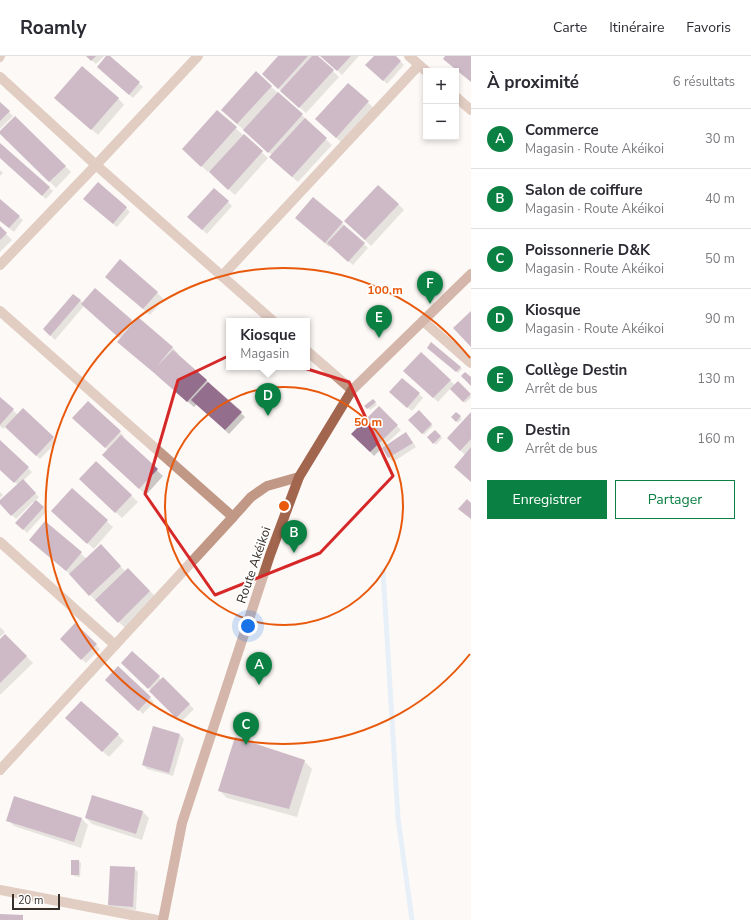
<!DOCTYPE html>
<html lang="fr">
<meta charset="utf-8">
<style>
:root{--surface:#fff;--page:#f2f2f3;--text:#2b2b33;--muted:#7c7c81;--line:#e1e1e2;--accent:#0b8043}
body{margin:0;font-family:"Nunito Sans",sans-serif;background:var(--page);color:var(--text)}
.controls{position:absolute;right:12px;top:12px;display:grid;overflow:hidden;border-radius:0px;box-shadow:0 2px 6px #0003}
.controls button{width:36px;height:36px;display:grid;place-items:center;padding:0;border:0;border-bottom:1px solid var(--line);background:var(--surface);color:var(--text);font:20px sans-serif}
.scale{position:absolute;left:12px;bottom:10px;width:48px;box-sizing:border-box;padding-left:4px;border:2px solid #372f2a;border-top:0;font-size:11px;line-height:14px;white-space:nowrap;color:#372f2a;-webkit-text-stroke:3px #fff;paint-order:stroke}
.you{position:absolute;left:248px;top:570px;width:14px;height:14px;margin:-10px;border:3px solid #fff;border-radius:50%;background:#1a73e8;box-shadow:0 0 0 6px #1a73e833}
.badge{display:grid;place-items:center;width:26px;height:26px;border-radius:50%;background:var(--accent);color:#fff;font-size:13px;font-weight:700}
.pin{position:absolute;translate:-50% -33px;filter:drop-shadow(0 1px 2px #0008)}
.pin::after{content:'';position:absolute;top:21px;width:14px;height:12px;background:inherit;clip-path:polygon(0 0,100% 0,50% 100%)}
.popup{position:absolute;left:226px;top:262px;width:84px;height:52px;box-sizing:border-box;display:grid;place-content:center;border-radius:0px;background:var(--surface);filter:drop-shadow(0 1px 3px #0005);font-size:13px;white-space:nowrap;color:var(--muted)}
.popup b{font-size:15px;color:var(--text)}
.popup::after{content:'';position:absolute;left:50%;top:100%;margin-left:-8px;border:8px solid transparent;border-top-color:var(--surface)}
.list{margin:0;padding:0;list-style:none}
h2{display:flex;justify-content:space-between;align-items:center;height:52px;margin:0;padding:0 16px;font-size:17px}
h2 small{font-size:13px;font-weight:400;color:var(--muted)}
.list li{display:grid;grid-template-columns:26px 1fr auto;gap:12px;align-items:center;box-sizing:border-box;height:60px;padding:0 16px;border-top:1px solid var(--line)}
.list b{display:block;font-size:15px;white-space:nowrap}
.list p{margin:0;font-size:13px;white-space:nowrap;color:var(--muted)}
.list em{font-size:13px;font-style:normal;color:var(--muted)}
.actions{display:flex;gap:8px;padding:12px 16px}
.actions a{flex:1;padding:9px 0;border:1px solid var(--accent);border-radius:0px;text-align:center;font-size:14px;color:var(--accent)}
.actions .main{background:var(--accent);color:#fff}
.map{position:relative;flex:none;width:471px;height:864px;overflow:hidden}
header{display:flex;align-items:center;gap:24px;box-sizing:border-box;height:56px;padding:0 20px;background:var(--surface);border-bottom:1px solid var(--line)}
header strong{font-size:19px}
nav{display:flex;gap:22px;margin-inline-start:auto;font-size:14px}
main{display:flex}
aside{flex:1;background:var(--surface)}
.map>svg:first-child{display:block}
</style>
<header>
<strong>Roamly</strong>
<nav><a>Carte</a><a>Itinéraire</a><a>Favoris</a></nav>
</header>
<main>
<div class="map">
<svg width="471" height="864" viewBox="0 0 471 864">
<rect width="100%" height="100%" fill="#fdf9f6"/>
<g fill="#0003">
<path d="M87 0H104L96 8Z"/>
<path d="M108 0 143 31 133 42 102 15Z"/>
<path d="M280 0H317L339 21 306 57 267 22Z"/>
<path d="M322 0H359L342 19Z"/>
<path d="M375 0H395L404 9 387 28 371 13Z"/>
<path d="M256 17 302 59 308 65 307 66 332 89 298 126 276 107 272 99 228 60Z"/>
<path d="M348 28 374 52 342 87 322 69Z"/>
<path d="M118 42 124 49 98 79 61 48Z"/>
<path d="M0 47 13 60 0 73Z"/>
<path d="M217 55 268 102 235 139 209 115 208 116 189 99Z"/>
<path d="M15 61 71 116 56 132 0 77Z"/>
<path d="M0 88 53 135 46 143 0 102Z"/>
<path d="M0 114 3 117 0 120Z"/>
<path d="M0 146 23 164 14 176 0 165Z"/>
<path d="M228 146 232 150 207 178 193 165Z"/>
<path d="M89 147 126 152 130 156 117 171Z"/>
<path d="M398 148 404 154 371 190 352 171Z"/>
<path d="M301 166 342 167 368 192 353 209 331 189 329 191Z"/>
<path d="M0 172 12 184 0 196Z"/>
<path d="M120 205 164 243 150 259 112 227Z"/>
<path d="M95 233 134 267 138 262 173 292 179 298 178 299 206 324 245 361 229 378 197 348 194 351 160 322 121 283 84 250 55 284 48 277 73 239 83 247Z"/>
<path d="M430 293 460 311 462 313 458 317Z"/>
<path d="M421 297 455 329 458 327 471 340V342L465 347 450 333 438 346 405 315Z"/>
<path d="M419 338 423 342 412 355 394 340Z"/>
<path d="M0 342 18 359 23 354 57 386 40 403 6 370 3 373 0 370Z"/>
<path d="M373 344 377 349 370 354 366 350Z"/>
<path d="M88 346 124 380 122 382 163 420 146 439 109 405 108 394 73 361Z"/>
<path d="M379 352 401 374 384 390V391L406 378 410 382 416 391 393 406 389 402 383 391 374 400 353 378Z"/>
<path d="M419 356 433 370 424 379 410 364Z"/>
<path d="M456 357 462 363 458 367 453 361Z"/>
<path d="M471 357V426L465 399 448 382Z"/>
<path d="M435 375 442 382 436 389 429 381Z"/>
<path d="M0 386 32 416 23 425 39 441 35 445 47 455 27 477 21 471 35 448 33 446 16 463 0 447V445L18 429 0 413Z"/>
<path d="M96 406 138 446 122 462 87 429Z"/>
<path d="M72 434 113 471 94 493 59 461Z"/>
<path d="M0 436 3 439 0 442Z"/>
<path d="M45 466 87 503 101 490 125 515 128 513 156 541 125 572 97 544 96 545 72 520 36 490Z"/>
<path d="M75 569 100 593 86 607 61 583Z"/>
<path d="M0 571 5 576 0 581Z"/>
<path d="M5 579 33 607 0 639V585Z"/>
<path d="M132 596 162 624 163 623 194 653 181 666 151 635V634L122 607Z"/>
<path d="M118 612 154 646 143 658 107 624Z"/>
<path d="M72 668 118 679 124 685 109 701Z"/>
<path d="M154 672 180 679 184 683 173 720 147 713 143 709Z"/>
<path d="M304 705 312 713 297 761 227 742 219 734Z"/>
<path d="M93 740 143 756 149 762 142 784 92 768 86 762Z"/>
<path d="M15 742 82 763 88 769 81 792 14 770 8 764Z"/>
<path d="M79 805 81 807 80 821 74 820 72 818Z"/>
<path d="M134 812 138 816 136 854 113 853 109 849Z"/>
</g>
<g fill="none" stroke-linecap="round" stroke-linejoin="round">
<path stroke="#cde3fa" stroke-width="5" d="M383 515 398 762 412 864"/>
</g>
<g fill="#946e8d">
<path d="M86 0H96L91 5Z"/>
<path d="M106 0H110L140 26 129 39 97 11Z"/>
<path d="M278 0H308L278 33 262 18Z"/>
<path d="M312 0H318L334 14 299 52 280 35Z"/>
<path d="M320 0H351L337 15Z"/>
<path d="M374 0H396L401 5 383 25 365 9Z"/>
<path d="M445 0H471V26L443 3Z"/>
<path d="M82 10 119 42 91 74 54 42Z"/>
<path d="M256 15 272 30 237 68 221 54Z"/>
<path d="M348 27 369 45 336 82 315 63Z"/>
<path d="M278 36 303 58 268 97 243 74Z"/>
<path d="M0 46 10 55 0 65Z"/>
<path d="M217 54 237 71 201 111 182 93Z"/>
<path d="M15 60 66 110 49 126 0 78V75Z"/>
<path d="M305 62 327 82 292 121 269 101Z"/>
<path d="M244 78 263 95 228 134 209 116Z"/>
<path d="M0 87 50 131 42 140 0 102Z"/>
<path d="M98 126 127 151 113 168 83 143Z"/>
<path d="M378 129 399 148 365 184 344 165Z"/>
<path d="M214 132 229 145 202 174 187 161Z"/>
<path d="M313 141 343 166 325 187 295 162Z"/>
<path d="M0 143 20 160 9 172 0 165Z"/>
<path d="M344 169 365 187 348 206 327 187Z"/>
<path d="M0 170 7 177 0 184Z"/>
<path d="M120 203 158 236 143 253 105 221Z"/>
<path d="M95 232 132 264 118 281 81 248Z"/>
<path d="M73 238 81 244 50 280 43 273Z"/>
<path d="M471 255V291L453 272Z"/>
<path d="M138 261 173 291 157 310 173 294 207 324 187 346 153 316 117 286Z"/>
<path d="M431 286 461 311 456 316 427 292Z"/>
<path d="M421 296 451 324 433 342 403 315Z"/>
<path d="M465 316 471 321V330L461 320Z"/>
<path d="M402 322 420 337 407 352 389 336Z"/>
<path d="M458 325 471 338 463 346 450 333Z"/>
<path d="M208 326 242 356 225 374 191 344Z"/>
<path d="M0 341 14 353 0 369Z"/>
<path d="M373 343 376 346 367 353 364 350Z"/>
<path d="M88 345 121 375 105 392 72 362Z"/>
<path d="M379 350 398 369 370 396 351 378Z"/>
<path d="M23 352 54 381 36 400 5 371Z"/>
<path d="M419 354 432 368 422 378 408 364Z"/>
<path d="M456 356 461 360 456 366 451 361Z"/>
<path d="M471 356V383L460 395 447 382Z"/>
<path d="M435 374 441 380 433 388 427 381Z"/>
<path d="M406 376 413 387 388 402 382 392Z"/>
<path d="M121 379 158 413 139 433 102 399Z"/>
<path d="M0 384 29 411 14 427 0 414Z"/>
<path d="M471 391V426L454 411Z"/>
<path d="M96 405 132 439 115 457 79 423Z"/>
<path d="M23 423 36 437 11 460 0 448V444Z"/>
<path d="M72 432 108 464 87 488 51 455Z"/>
<path d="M467 443 471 447V463L458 453Z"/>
<path d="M36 444 44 451 23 474 15 467Z"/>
<path d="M45 465 82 496 66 515 29 484Z"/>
<path d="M101 488 121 510 89 540 69 518Z"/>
<path d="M128 512 150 535 118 567 95 544Z"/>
<path d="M75 567 97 588 81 604 60 583Z"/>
<path d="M5 578 27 600 0 627V583Z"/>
<path d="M132 595 160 620 148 633 121 607Z"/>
<path d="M118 610 151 641 138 655 105 624Z"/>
<path d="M163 621 190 648 176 662 149 635Z"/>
<path d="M81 645 119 678 102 696 65 662Z"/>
<path d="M153 670 180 678 169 717 142 709Z"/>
<path d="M235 681 305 704 289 753 218 735Z"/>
<path d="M92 739 143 755 136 778 85 762Z"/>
<path d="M14 740 82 762 74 786 6 765Z"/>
<rect x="71" y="804" width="8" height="15"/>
<path d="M110 810 135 811 133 851 108 849Z"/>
<path d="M0 858 23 859V864H0Z"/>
</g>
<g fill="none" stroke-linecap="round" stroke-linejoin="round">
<path stroke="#c19786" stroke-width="8" d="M0 2 1 0"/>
<g stroke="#c19786" stroke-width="10">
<path d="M409 0 426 15"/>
<path d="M0 21 96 109 273 265"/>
<path d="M456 41 471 54"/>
<path d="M0 209 96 109 198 0"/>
<path d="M222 220 419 9"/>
<path d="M0 255 233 461 251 441 267 430 299 421"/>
<path d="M423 265 471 307"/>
<path d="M307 295 352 334"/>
<path d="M0 486 115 589"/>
<path d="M0 714 233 461"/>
<path d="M0 834 157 864"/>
</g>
<path stroke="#a2664e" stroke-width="10" d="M163 864 182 767 270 499 299 421 352 334 471 218"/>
</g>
<path d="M0 0H471V864H0ZM243 293 349 326 393 420 320 497 215 539 145 438 178 324Z" fill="#fdf9f6" fill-opacity=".55" fill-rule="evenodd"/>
<path fill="none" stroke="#d62828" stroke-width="3" stroke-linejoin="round" d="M243 293 349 326 393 420 320 497 215 539 145 438 178 324Z"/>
<g fill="none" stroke="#e8590c" stroke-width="2">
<circle cx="284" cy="450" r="119"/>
<path d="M470 598A238 238 0 1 1 470 302"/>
</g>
<g text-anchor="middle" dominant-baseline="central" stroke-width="3.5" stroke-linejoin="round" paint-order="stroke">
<g font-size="13" fill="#372f2a" stroke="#fff">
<text transform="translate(254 509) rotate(-71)">Route Akéikoi</text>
</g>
</g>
<circle cx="284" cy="450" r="6" fill="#e8590c" stroke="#fff" stroke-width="2"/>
<g font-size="12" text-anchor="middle" font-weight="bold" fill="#e8590c" stroke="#fff" stroke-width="3.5" stroke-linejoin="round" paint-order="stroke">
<text x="385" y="238">100 m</text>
<text x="368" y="370">50 m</text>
</g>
</svg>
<div class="controls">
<button>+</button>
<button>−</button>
</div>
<div class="scale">20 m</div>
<div class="you"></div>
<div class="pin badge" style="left:259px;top:629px">A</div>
<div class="pin badge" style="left:294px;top:497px">B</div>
<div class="pin badge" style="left:246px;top:689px">C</div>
<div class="pin badge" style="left:268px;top:360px">D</div>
<div class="popup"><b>Kiosque</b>Magasin</div>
<div class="pin badge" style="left:379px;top:282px">E</div>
<div class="pin badge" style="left:430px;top:248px">F</div>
</div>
<aside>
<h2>À proximité<small>6 résultats</small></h2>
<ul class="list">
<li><span class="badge">A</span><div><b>Commerce</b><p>Magasin · Route Akéikoi</p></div><em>30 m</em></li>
<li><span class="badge">B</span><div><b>Salon de coiffure</b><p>Magasin · Route Akéikoi</p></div><em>40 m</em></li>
<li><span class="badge">C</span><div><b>Poissonnerie D&amp;K</b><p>Magasin · Route Akéikoi</p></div><em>50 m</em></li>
<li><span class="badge">D</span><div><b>Kiosque</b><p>Magasin · Route Akéikoi</p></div><em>90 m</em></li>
<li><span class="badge">E</span><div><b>Collège Destin</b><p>Arrêt de bus</p></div><em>130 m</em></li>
<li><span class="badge">F</span><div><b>Destin</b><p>Arrêt de bus</p></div><em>160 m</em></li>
</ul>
<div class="actions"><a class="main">Enregistrer</a><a>Partager</a></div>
</aside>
</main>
